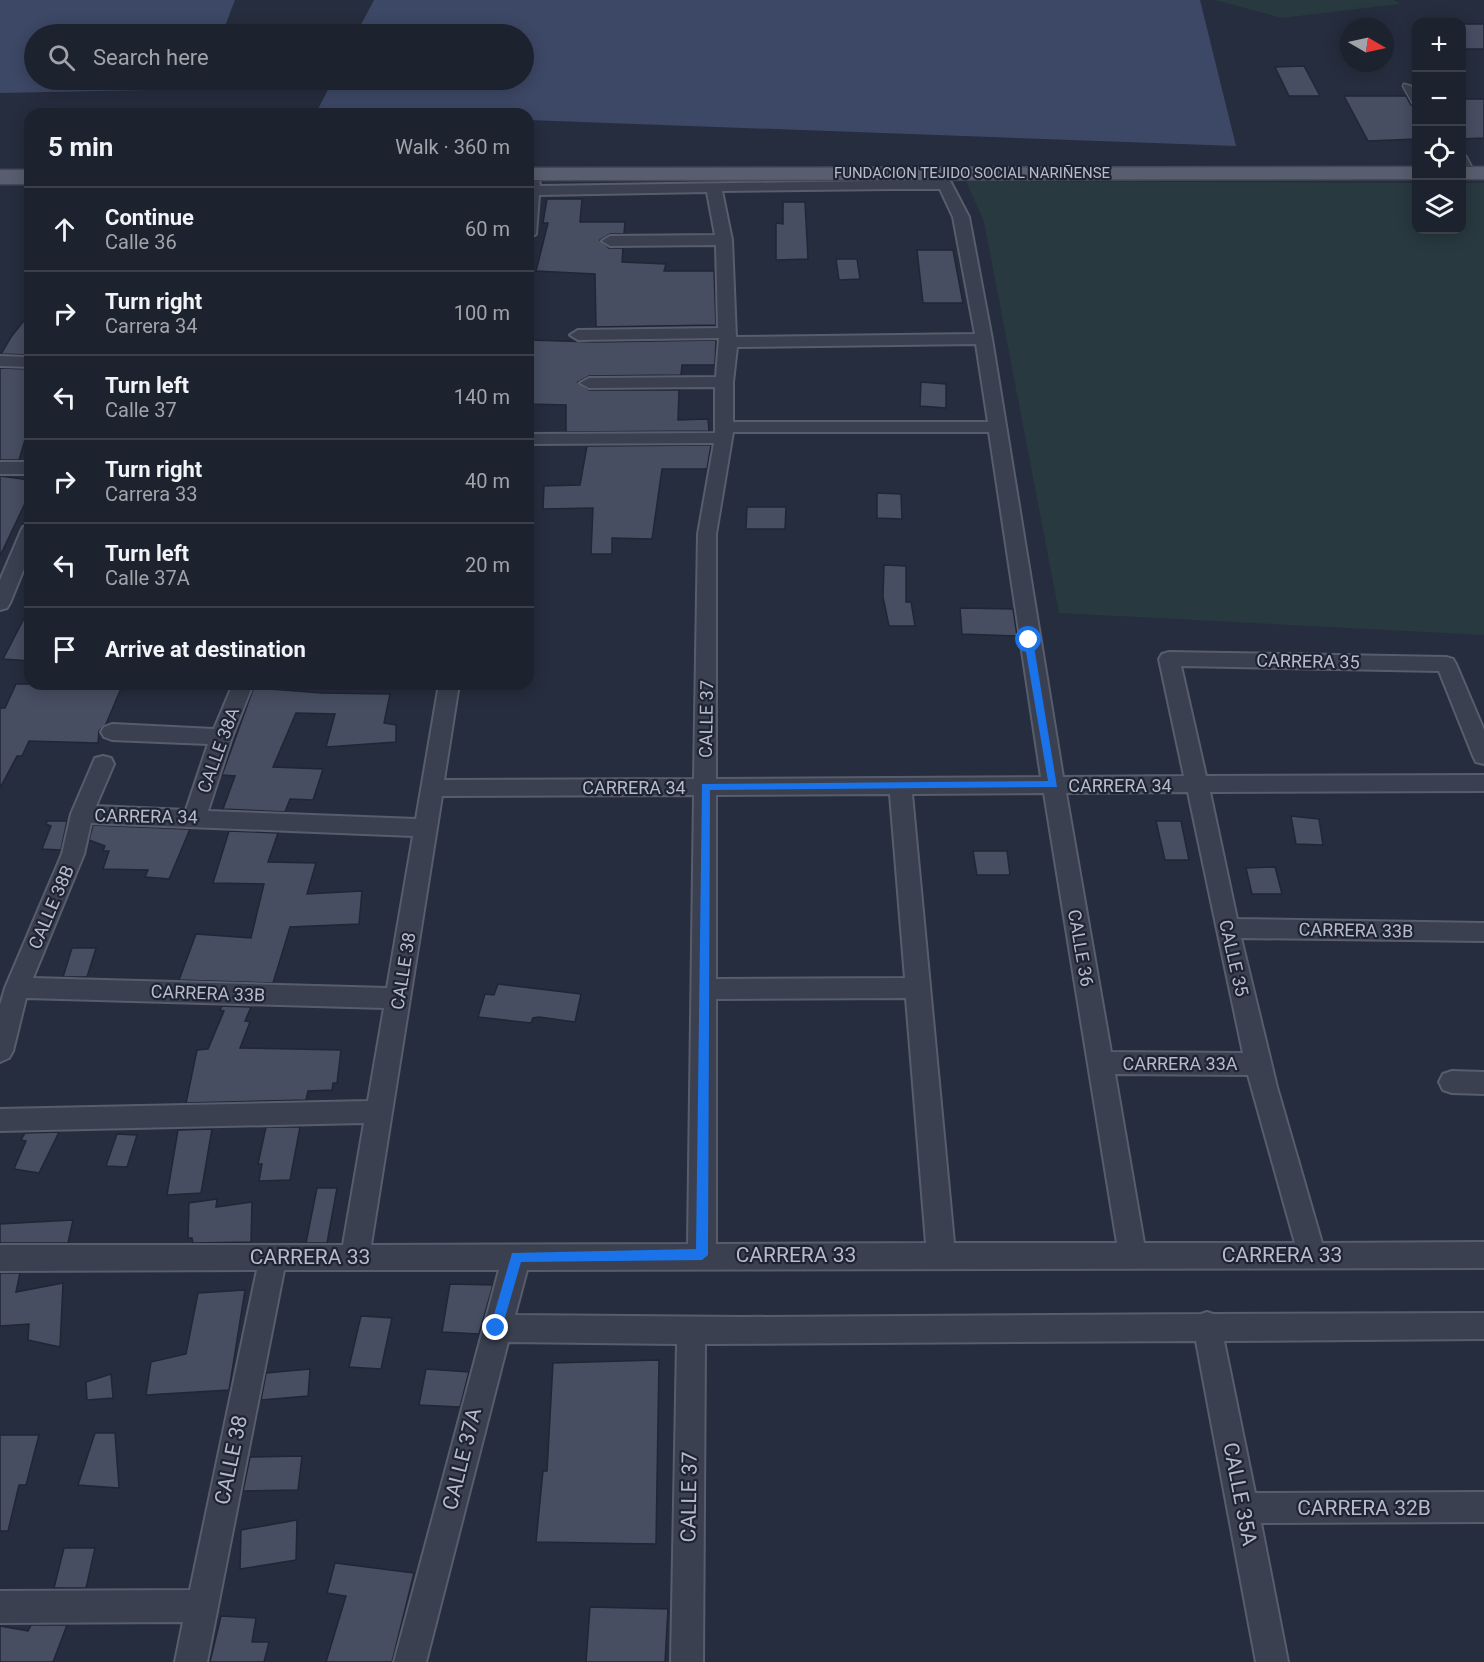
<!DOCTYPE html>
<meta charset="utf-8">
<style>
:root{--surface:#1c222e;--page:#292f3a;--text:#f1f3f6;--muted:#a0a4aa;--line:#3a3f4a}
body{margin:0;font-family:Roboto,sans-serif;background:var(--page);color:var(--text)}
.controls{position:absolute;right:18px;top:18px;display:grid;overflow:hidden;border-radius:12px;box-shadow:0 3px 15px #0003}
.controls button{width:54px;height:54px;display:grid;place-items:center;padding:0;border:0;border-bottom:2px solid var(--line);background:var(--surface);color:var(--text);font:30px sans-serif}
.compass{position:absolute;left:1340px;top:18px;width:54px;height:54px;border-radius:50%;background:var(--surface);box-shadow:0 3px 15px #0003;rotate:99deg}
.stop{position:absolute;width:18px;height:18px;margin:-14px;border:4px solid #1a73e8;border-radius:50%;background:#fff}
.stop.end{background:#1a73e8;border-color:#fff;box-shadow:0 2px 6px #0008}
.list{margin:0;padding:0;list-style:none}
h2{display:flex;justify-content:space-between;align-items:center;height:78px;margin:0;padding:0 24px;font-size:26px}
h2 small{font-size:20px;font-weight:400;color:var(--muted)}
.list li{display:grid;grid-template-columns:39px 1fr auto;gap:18px;align-items:center;box-sizing:border-box;height:84px;padding:0 24px;border-top:2px solid var(--line)}
.list b{display:block;font-size:22px;white-space:nowrap}
.list p{margin:0;font-size:20px;white-space:nowrap;color:var(--muted)}
.list em{font-size:20px;font-style:normal;color:var(--muted)}
.icon{flex:none;width:33px;height:33px;fill:none;stroke:currentColor;stroke-width:2;stroke-linecap:round;stroke-linejoin:round}
.map{position:relative;flex:none;width:1484px;height:1662px;overflow:hidden}
.search{position:absolute;background:var(--surface);box-shadow:0 3px 15px #0003;left:24px;top:24px;width:510px;height:66px;display:flex;align-items:center;gap:15px;box-sizing:border-box;padding:0 21px;border-radius:33px;color:var(--muted);font-size:22px}
.panel{position:absolute;background:var(--surface);box-shadow:0 3px 15px #0003;left:24px;top:108px;width:510px;height:582px;border-radius:18px}
.map>svg:first-child{display:block}
</style>
<div class="map">
<svg width="1484" height="1662" viewBox="0 0 1484 1662">
<rect width="100%" height="100%" fill="#262d3e"/>
<g fill="#28393f">
<path d="M1215 0H1394L1400 4 1282 18Z"/>
<path d="M966 181 1416 183V230H1462V183H1484V635L1059 613 984 222Z"/>
</g>
<g fill="#3d4866">
<path d="M0 0H235L222 34H34V80H205L201 89 0 93Z"/>
<path d="M374 0H1200L1236 146 528 120V114L316 113 333 80H524V34H356Z"/>
</g>
<g fill="#474e62" stroke="#212636" stroke-width="1.5">
<rect x="1461" y="24" width="23" height="25"/>
<path d="M1304 66 1320 96H1289L1275 67Z"/>
<path d="M1344 96H1406L1411 105 1416 106V139L1368 141Z"/>
<path d="M1461 99H1484V138L1461 139Z"/>
<path d="M547 199H582L580 222H625L624 234H610L600 240 609 248H623L622 262 666 264 664 271H714L716 325 596 327 595 274 536 271 548 223H543Z"/>
<path d="M783 202H805L808 259 776 260V223L783 224Z"/>
<path d="M917 250H953L963 303H923Z"/>
<path d="M836 259H857L860 279 839 280Z"/>
<path d="M30 313V355L1 354 11 337Z"/>
<path d="M528 340 595 342 716 340 715 365H682L681 375 589 376 578 382 589 390H679L678 420 708 419 709 431 566 432V405L528 404Z"/>
<path d="M0 368 30 369V423L19 460H0Z"/>
<path d="M921 382 946 384V408L920 406Z"/>
<path d="M711 445 707 469H662L652 539 612 538V554H591L593 508 543 509 544 486 580 485 587 446Z"/>
<path d="M0 476 30 480V493L0 556Z"/>
<path d="M877 493 901 494 902 519 877 518Z"/>
<path d="M747 507H786L785 529H746Z"/>
<path d="M884 565 906 566V602H911L915 626H889L883 597Z"/>
<path d="M30 607V661L3 659Z"/>
<path d="M960 608 1013 609 1017 636 962 634Z"/>
<path d="M16 684H120L119 686H122L106 724 99 731 98 743 29 741 22 756H17L0 788V708H5Z"/>
<path d="M255 684H273L271 689 322 693 390 694 384 723 396 725V742L326 747 335 714 296 713 273 767 323 769 313 800 290 799 285 812 223 809 235 776 222 775Z"/>
<path d="M1291 816 1319 819 1323 845 1296 844Z"/>
<path d="M47 821H67L61 850 42 849 51 826 46 824Z"/>
<path d="M1156 821H1181L1189 860H1165Z"/>
<path d="M93 825 187 829H190L169 879 145 877 148 870 103 869 109 851H103L105 846 89 840Z"/>
<path d="M229 831 278 833 268 862 316 863 307 894 362 891 359 924 290 927 273 983 179 980 196 934 251 938 264 884 213 883Z"/>
<path d="M973 851H1007L1010 875H977Z"/>
<path d="M1275 867 1282 894H1252L1246 868Z"/>
<path d="M72 948H96L87 977H63Z"/>
<path d="M498 984 581 994 575 1022 539 1017 533 1018 531 1023 478 1017 485 994 494 995Z"/>
<path d="M219 1006 251 1007 245 1021 250 1022 240 1048 341 1050 337 1083H333L332 1090 308 1091 306 1100 186 1103 197 1050 208 1049 224 1011 220 1010 222 1006Z"/>
<path d="M266 1127H300L290 1180 259 1181 262 1164H258Z"/>
<path d="M212 1129 201 1193 167 1195 178 1130Z"/>
<path d="M59 1132 39 1173 14 1169 26 1141 21 1140 25 1133Z"/>
<path d="M117 1134 137 1135 127 1167 106 1166Z"/>
<path d="M317 1188H337L327 1243H306Z"/>
<path d="M217 1199 216 1207 252 1202 251 1242 193 1243 192 1238H188L189 1203Z"/>
<path d="M73 1220 68 1243H0V1224Z"/>
<path d="M0 1273H20L16 1292 63 1283 60 1347 28 1340 29 1324 0 1326Z"/>
<path d="M450 1284 493 1285 479 1334 442 1332Z"/>
<path d="M245 1290 229 1390 146 1395 151 1362 186 1354 198 1293Z"/>
<path d="M361 1316 392 1318 381 1369 349 1367Z"/>
<path d="M659 1360 656 1544 536 1542 543 1471H547L553 1363Z"/>
<path d="M310 1369 308 1396 261 1400 266 1373Z"/>
<path d="M426 1369 469 1372 460 1407 419 1405Z"/>
<path d="M111 1374 113 1398 87 1400 86 1382Z"/>
<path d="M95 1433H115L119 1488 78 1485Z"/>
<path d="M0 1435H39L26 1485H19L8 1531H0Z"/>
<path d="M302 1456 298 1490 243 1491 250 1457Z"/>
<path d="M297 1520 296 1560 240 1569 241 1530Z"/>
<path d="M64 1548H95L86 1588H54Z"/>
<path d="M335 1563 414 1573 392 1662H326L346 1596 327 1593Z"/>
<path d="M590 1607 668 1609 665 1662H586Z"/>
<path d="M221 1616 256 1618 252 1642H269L264 1662H210Z"/>
<path d="M31 1625H67L53 1662H0V1626L28 1631Z"/>
</g>
<g fill="none" stroke-linecap="round" stroke-linejoin="round">
<g stroke="#585d6c" stroke-width="3">
<g id="lane">
<path d="M1404 84 1411 86 1416 96V104H1413L1403 86Z"/>
<path d="M1462 154 1466 156 1475 173 1474 175 1467 173 1462 162Z"/>
</g>
</g>
<g stroke="#585d6c" stroke-width="4">
<g id="street">
<path d="M939 169 946 173 969 217 992 339 1063 777 1184 776 1159 659 1162 654 1169 652 1446 657 1453 659 1456 664 1484 730V764L1476 762 1473 756 1439 671 1181 666 1206 776 1484 775V791L1210 792 1237 919 1484 923V941L1241 938 1277 1087 1322 1243 1484 1242V1268L527 1270 515 1315 743 1317 1201 1314 1207 1312 1213 1314 1484 1313V1339L1224 1341 1255 1493 1484 1492V1522L1261 1523 1288 1662H1256L1196 1341 705 1344 703 1662H671L677 1344 508 1342 426 1662H394L499 1270H284L207 1662H175L183 1622 0 1623V1591L190 1590 257 1270 0 1271V1245H343L364 1123 0 1131V1109L368 1101 384 1008 26 998 13 1051 9 1058 0 1062V1005L5 988 62 854 71 814 95 758 103 756 111 758 114 764 96 806 186 810 208 744 112 740 104 737 101 732 104 727 112 724 214 729 233 684H253L232 737 208 811 416 819 439 684H459L444 780 694 779 698 534 714 443 528 444V434L715 433V387L589 388 580 383 589 378 716 377 719 338 578 340 570 335 578 330 718 328 716 245 610 246 602 241 610 236 715 235 707 192 539 195 536 234 528 239V173H538L540 186 935 180 932 173ZM892 189H940L953 217 975 334 736 337 732 240 722 191ZM976 344 988 422H733V382L737 347ZM733 432H989L1041 777 716 779V534ZM1188 792 1243 1053 1111 1052 1066 793ZM1044 793 1117 1243H954L912 794ZM890 794 905 978 716 979V795ZM694 795 688 1244 371 1245 442 796ZM91 823 413 836 387 988 33 978 84 854ZM906 998 926 1243 716 1244V999ZM1115 1074 1248 1075 1295 1243H1144Z"/>
<path d="M0 356 30 357V367L0 366Z"/>
<rect x="0" y="462" width="30" height="12"/>
<path d="M30 525V554L10 603 7 608 0 610V580L21 531 23 527Z"/>
<path d="M1452 1071 1484 1072V1094L1452 1093 1443 1090 1439 1082 1443 1074Z"/>
</g>
</g>
<g stroke="#444858" stroke-width="3">
<g id="primary">
<path d="M1416 167V179L528 180V168Z"/>
<rect x="1462" y="167" width="22" height="12"/>
<rect x="0" y="170" width="30" height="14"/>
</g>
</g>
<use href="#lane" fill="#3a404f" fill-rule="evenodd"/>
<use href="#street" fill="#3a404f" fill-rule="evenodd"/>
<use href="#primary" fill="#585e6e" fill-rule="evenodd"/>
</g>
<path fill="#1a73e8" d="M1029 637 1033 640 1057 787 710 790 708 1255 702 1260 521 1262 502 1328 500 1332H492L490 1328 512 1253 696 1249 702 784 1048 781 1024 640Z"/>
<g text-anchor="middle" dominant-baseline="central" stroke-width="4.5" stroke-linejoin="round" paint-order="stroke">
<g font-size="15" fill="#b7bbc9" stroke="#1f2434">
<text x="972" y="173">FUNDACION TEJIDO SOCIAL NARIÑENSE</text>
</g>
<g font-size="18" fill="#b7bbc9" stroke="#1f2434">
<text transform="translate(1308 661) rotate(1)">CARRERA 35</text>
<text transform="translate(706 719) rotate(-89)">CALLE 37</text>
<text transform="translate(218 750) rotate(-70)">CALLE 38A</text>
<text x="1120" y="785">CARRERA 34</text>
<text x="634" y="787">CARRERA 34</text>
<text transform="translate(146 816) rotate(1)">CARRERA 34</text>
<text transform="translate(51 907) rotate(-67)">CALLE 38B</text>
<text transform="translate(1356 930) rotate(1)">CARRERA 33B</text>
<text transform="translate(1081 948) rotate(80)">CALLE 36</text>
<text transform="translate(1234 958) rotate(77)">CALLE 35</text>
<text transform="translate(403 971) rotate(-81)">CALLE 38</text>
<text transform="translate(208 993) rotate(2)">CARRERA 33B</text>
<text x="1180" y="1063">CARRERA 33A</text>
</g>
<g font-size="21" fill="#b7bbc9" stroke="#1f2434">
<text x="796" y="1255">CARRERA 33</text>
<text x="1282" y="1255">CARRERA 33</text>
<text x="310" y="1257">CARRERA 33</text>
<text transform="translate(462 1459) rotate(-76)">CALLE 37A</text>
<text transform="translate(231 1460) rotate(-78)">CALLE 38</text>
<text transform="translate(1240 1494) rotate(79)">CALLE 35A</text>
<text transform="translate(689 1497) rotate(-89)">CALLE 37</text>
<text x="1364" y="1508">CARRERA 32B</text>
</g>
</g>
</svg>
<div class="controls">
<button>+</button>
<button>−</button>
<button><svg class="icon" aria-label="locate" viewBox="0 0 24 24"><circle cx="12" cy="12" r="6"/><path d="M12 2v4M12 18v4M2 12h4M18 12h4"/></svg></button>
<button><svg class="icon" aria-label="layers" viewBox="0 0 24 24"><path d="M12 4l9 5-9 5-9-5zM3 14l9 5 9-5"/></svg></button>
</div>
<svg class="compass" viewBox="-18 -18 36 36"><path d="M0-13l5 13h-10z" fill="#e53935"/><path d="M0 13l5-13h-10z" fill="#a0a4aa"/></svg>
<div class="stop" style="left:1029px;top:640px"></div>
<div class="stop end" style="left:496px;top:1328px"></div>
<div class="search"><svg class="icon" aria-label="search" viewBox="0 0 24 24"><circle cx="10" cy="10" r="6"/><path d="M15 15l6 6"/></svg>Search here</div>
<section class="panel">
<h2>5 min<small>Walk · 360 m</small></h2>
<ul class="list">
<li><svg class="icon" aria-label="ahead" viewBox="0 0 24 24"><path d="M12 20V5M6 11l6-6 6 6"/></svg><div><b>Continue</b><p>Calle 36</p></div><em>60 m</em></li>
<li><svg class="icon" aria-label="right" viewBox="0 0 24 24"><path d="M7 20v-9h11M14 6l5 5-5 5"/></svg><div><b>Turn right</b><p>Carrera 34</p></div><em>100 m</em></li>
<li><svg class="icon" aria-label="left" viewBox="0 0 24 24"><path d="M17 20v-9H6M10 6l-5 5 5 5"/></svg><div><b>Turn left</b><p>Calle 37</p></div><em>140 m</em></li>
<li><svg class="icon" aria-label="right" viewBox="0 0 24 24"><path d="M7 20v-9h11M14 6l5 5-5 5"/></svg><div><b>Turn right</b><p>Carrera 33</p></div><em>40 m</em></li>
<li><svg class="icon" aria-label="left" viewBox="0 0 24 24"><path d="M17 20v-9H6M10 6l-5 5 5 5"/></svg><div><b>Turn left</b><p>Calle 37A</p></div><em>20 m</em></li>
<li><svg class="icon" aria-label="arrive" viewBox="0 0 24 24"><path d="M6 21V4h12l-3 4 3 4H6"/></svg><div><b>Arrive at destination</b></div></li>
</ul>
</section>
</div>
